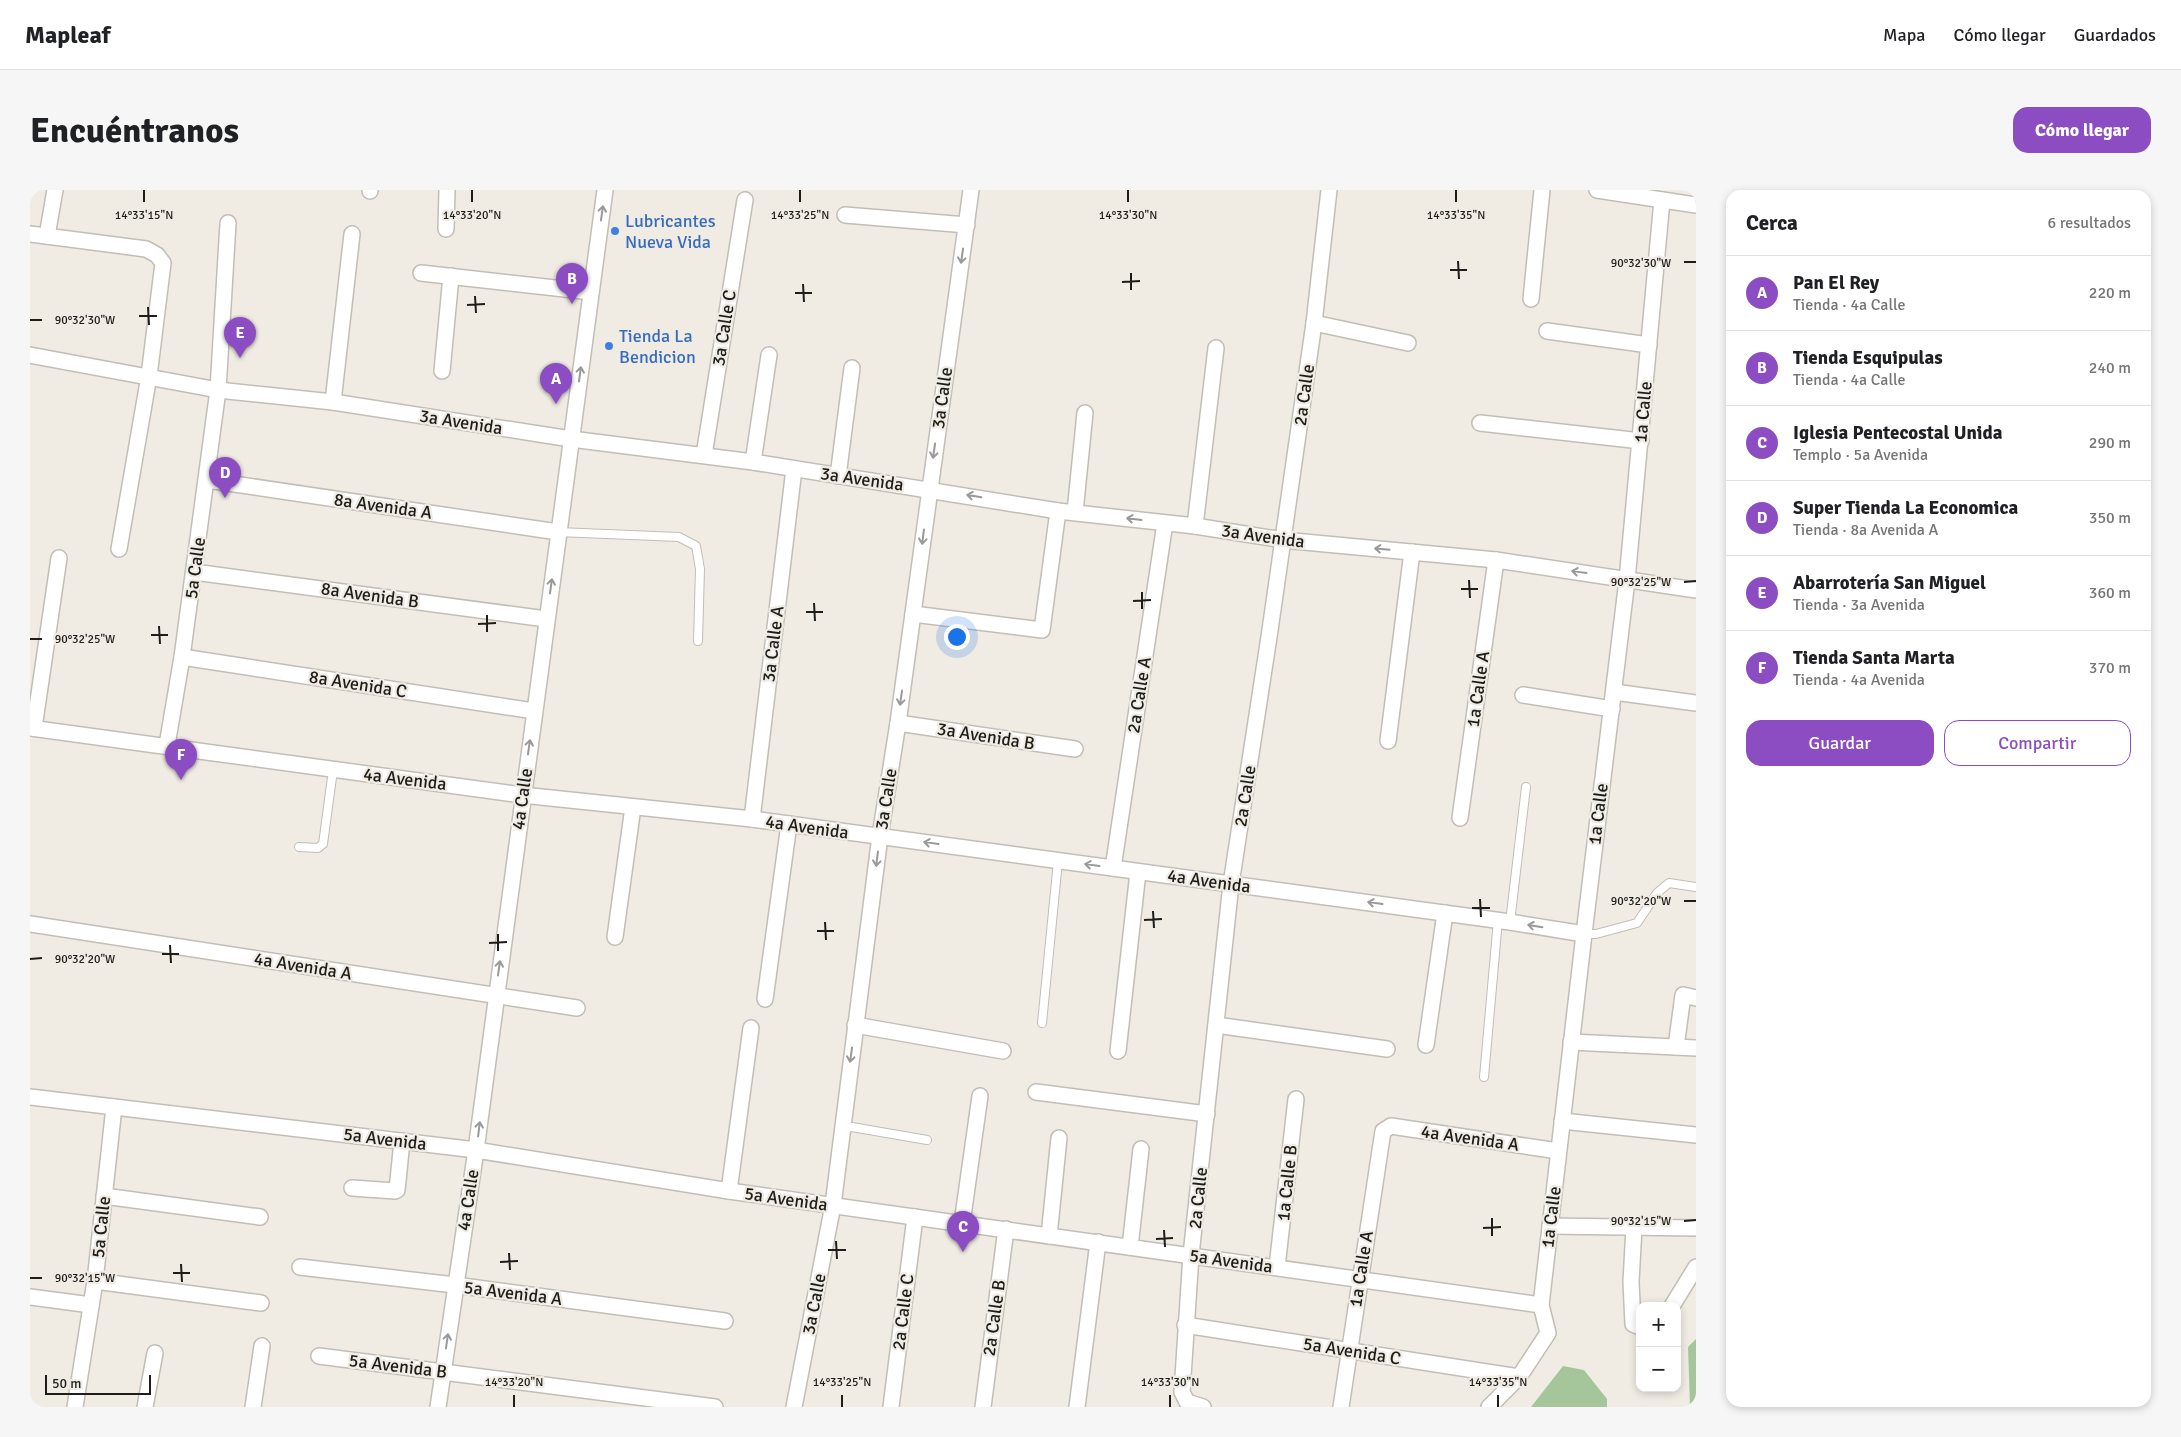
<!DOCTYPE html>
<html lang="es">
<meta charset="utf-8">
<style>
:root{--surface:#fff;--page:#f6f6f6;--text:#202124;--muted:#757577;--line:#e0e0e0;--accent:#8c4dc3}
body{margin:0;font-family:Signika,sans-serif;background:var(--page);color:var(--text)}
.controls{position:absolute;right:15px;bottom:15px;display:grid;overflow:hidden;border-radius:10px;box-shadow:0 2px 8px #0003}
.controls button{width:45px;height:45px;display:grid;place-items:center;padding:0;border:0;border-bottom:1px solid var(--line);background:var(--surface);color:var(--text);font:25px sans-serif}
.scale{position:absolute;left:15px;bottom:12px;width:106px;box-sizing:border-box;padding-left:5px;border:2px solid #1e1d1a;border-top:0;font-size:14px;line-height:18px;white-space:nowrap;color:#1e1d1a;-webkit-text-stroke:4px #f0ece4;paint-order:stroke}
.you{position:absolute;left:926px;top:446px;width:18px;height:18px;margin:-12px;border:4px solid #fff;border-radius:50%;background:#1a73e8;box-shadow:0 0 0 8px #1a73e833}
.badge{display:grid;place-items:center;width:32px;height:32px;border-radius:50%;background:var(--accent);color:#fff;font-size:16px;font-weight:700}
.pin{position:absolute;translate:-50% -41px;filter:drop-shadow(0 1px 2px #0008)}
.pin::after{content:'';position:absolute;top:26px;width:18px;height:15px;background:inherit;clip-path:polygon(0 0,100% 0,50% 100%)}
.list{margin:0;padding:0;list-style:none}
h2{display:flex;justify-content:space-between;align-items:center;height:65px;margin:0;padding:0 20px;font-size:21px}
h2 small{font-size:16px;font-weight:400;color:var(--muted)}
.list li{display:grid;grid-template-columns:32px 1fr auto;gap:15px;align-items:center;box-sizing:border-box;height:75px;padding:0 20px;border-top:1px solid var(--line)}
.list b{display:block;font-size:19px;white-space:nowrap}
.list p{margin:0;font-size:16px;white-space:nowrap;color:var(--muted)}
.list em{font-size:16px;font-style:normal;color:var(--muted)}
.actions{display:flex;gap:10px;padding:15px 20px}
.actions a{flex:1;padding:11px 0;border:1px solid var(--accent);border-radius:15px;text-align:center;font-size:18px;color:var(--accent)}
.actions .main{background:var(--accent);color:#fff}
.map{position:relative;flex:none;width:1666px;height:1217px;overflow:hidden;border-radius:15px}
header{display:flex;align-items:center;gap:30px;box-sizing:border-box;height:70px;padding:0 25px;background:var(--surface);border-bottom:1px solid var(--line)}
header strong{font-size:24px}
nav{display:flex;gap:28px;margin-inline-start:auto;font-size:18px}
.intro{display:flex;align-items:center;justify-content:space-between;box-sizing:border-box;height:120px;padding:0 30px}
h1{margin:0;font-size:35px}
.button{padding:12px 22px;border-radius:15px;background:var(--accent);color:#fff;font-size:18px;font-weight:700}
main{display:flex;gap:30px;padding:0 30px}
aside{flex:1;background:var(--surface);border-radius:15px;box-shadow:0 2px 8px #0003}
.map>svg:first-child{display:block}
</style>
<header>
<strong>Mapleaf</strong>
<nav><a>Mapa</a><a>Cómo llegar</a><a>Guardados</a></nav>
</header>
<div class="intro"><h1>Encuéntranos</h1><a class="button">Cómo llegar</a></div>
<main>
<div class="map">
<svg width="1666" height="1217" viewBox="0 0 1666 1217">
<rect width="100%" height="100%" fill="#f0ece4"/>
<g fill="#a5c69b">
<path d="M1666 1149V1217H1660L1658 1157Z"/>
<path d="M1533 1176 1554 1180 1577 1209V1217H1501Z"/>
</g>
<g fill="none" stroke-linecap="round" stroke-linejoin="round">
<g stroke="#c2beb6" stroke-width="10">
<g id="service">
<path d="M528 342 649 347 666 356 670 379 668 451"/>
<path d="M269 657 288 658 293 654 303 580"/>
<path d="M1480 732 1496 597"/>
<path d="M1554 744H1566L1607 733 1627 703 1639 693 1666 697"/>
<path d="M1012 833 1028 671"/>
<path d="M1454 887 1468 730"/>
<path d="M812 938 822 937 897 950"/>
</g>
</g>
<g stroke="#c2beb6" stroke-width="18">
<g id="minor">
<path d="M1567 0 1666 15"/>
<path d="M340 1V0"/>
<path d="M815 25 937 35"/>
<path d="M416 39 417 0"/>
<path d="M0 44 116 59 127 65 133 73 119 186 89 359"/>
<path d="M17 46 25 0"/>
<path d="M391 83 561 102"/>
<path d="M1501 109 1512 0"/>
<path d="M1284 133 1378 153"/>
<path d="M1517 141 1619 155"/>
<path d="M0 165 188 200 303 212 541 249 723 272 1028 321 1165 336 1253 350 1466 370 1666 400"/>
<path d="M412 181 421 86"/>
<path d="M303 212 322 44"/>
<path d="M1450 233 1611 251"/>
<path d="M674 265 715 10"/>
<path d="M723 272 739 165"/>
<path d="M808 286 822 178"/>
<path d="M177 290 528 342"/>
<path d="M1045 322 1055 223"/>
<path d="M1165 336 1186 158"/>
<path d="M164 382 516 429"/>
<path d="M883 424 1012 440 1028 321"/>
<path d="M152 467 504 521"/>
<path d="M1584 502 1666 513"/>
<path d="M1493 505 1582 519"/>
<path d="M868 533 1045 559"/>
<path d="M0 538 492 605 722 629 1480 732 1554 744"/>
<path d="M4 538 29 368"/>
<path d="M1358 551 1382 362"/>
<path d="M137 555 152 467 188 200 198 33"/>
<path d="M1430 628 1466 370"/>
<path d="M722 629 764 279"/>
<path d="M1083 678 1135 333"/>
<path d="M0 734 547 818"/>
<path d="M585 747 603 617"/>
<path d="M735 809 759 634"/>
<path d="M825 835 973 861"/>
<path d="M1186 835 1357 859"/>
<path d="M1541 852 1666 858"/>
<path d="M1396 855 1415 723"/>
<path d="M1646 857 1653 805 1666 808"/>
<path d="M1088 861 1108 682"/>
<path d="M1006 902 1177 924"/>
<path d="M0 907 446 960 699 1001 1511 1115"/>
<path d="M1532 931 1666 945"/>
<path d="M322 998 365 1001 367 1000 372 951"/>
<path d="M699 1001 721 838"/>
<path d="M74 1006 230 1027"/>
<path d="M932 1033 950 906"/>
<path d="M1520 1036 1666 1038"/>
<path d="M1604 1037 1601 1092 1603 1134 1610 1137"/>
<path d="M1019 1046 1029 948"/>
<path d="M1100 1057 1111 959"/>
<path d="M270 1077 425 1095 695 1131"/>
<path d="M1247 1077 1266 909"/>
<path d="M65 1091 231 1113"/>
<path d="M0 1107 61 1115"/>
<path d="M1642 1116 1666 1077"/>
<path d="M1155 1135 1489 1187"/>
<path d="M289 1166 685 1217"/>
<path d="M45 1217 65 1091 84 917"/>
<path d="M115 1217 125 1163"/>
<path d="M223 1217 232 1156"/>
<path d="M408 1217 446 960 575 0"/>
<path d="M764 1217 803 1015 850 646 868 533 941 0"/>
<path d="M861 1217 885 1027"/>
<path d="M953 1217 976 1039"/>
<path d="M1047 1217 1068 1052"/>
<path d="M1173 1217 1157 1212 1152 1202 1161 1065 1201 694 1239 447 1284 133 1299 0"/>
<path d="M1311 1217 1353 941 1361 936 1528 961"/>
<path d="M1459 1217 1489 1187 1518 1143 1511 1115 1554 744 1597 390 1632 10"/>
</g>
</g>
<use href="#service" stroke="#fff" stroke-width="8"/>
<use href="#minor" stroke="#fff" stroke-width="15"/>
</g>
<defs><path id="oneway-shaft" d="M-6 0H5M1.5-3L5.5 0L1.5 3" fill="none" stroke-width="1.6" stroke-linecap="round" stroke-linejoin="round" transform="scale(1.25)"/></defs>
<g stroke="#9a9998">
<use href="#oneway-shaft" transform="translate(572 23) rotate(-82)"/>
<use href="#oneway-shaft" transform="translate(932 66) rotate(98)"/>
<use href="#oneway-shaft" transform="translate(550 184) rotate(-82)"/>
<use href="#oneway-shaft" transform="translate(904 261) rotate(98)"/>
<use href="#oneway-shaft" transform="translate(944 306) rotate(-170)"/>
<use href="#oneway-shaft" transform="translate(1104 329) rotate(-173)"/>
<use href="#oneway-shaft" transform="translate(893 347) rotate(97)"/>
<use href="#oneway-shaft" transform="translate(1352 359) rotate(-175)"/>
<use href="#oneway-shaft" transform="translate(1549 382) rotate(-172)"/>
<use href="#oneway-shaft" transform="translate(521 396) rotate(-82)"/>
<use href="#oneway-shaft" transform="translate(871 508) rotate(98)"/>
<use href="#oneway-shaft" transform="translate(499 557) rotate(-82)"/>
<use href="#oneway-shaft" transform="translate(901 653) rotate(-172)"/>
<use href="#oneway-shaft" transform="translate(847 669) rotate(97)"/>
<use href="#oneway-shaft" transform="translate(1062 675) rotate(-172)"/>
<use href="#oneway-shaft" transform="translate(1345 713) rotate(-172)"/>
<use href="#oneway-shaft" transform="translate(1505 736) rotate(-171)"/>
<use href="#oneway-shaft" transform="translate(469 778) rotate(-82)"/>
<use href="#oneway-shaft" transform="translate(821 865) rotate(98)"/>
<use href="#oneway-shaft" transform="translate(449 939) rotate(-83)"/>
<use href="#oneway-shaft" transform="translate(417 1151) rotate(-82)"/>
</g>
<path fill="none" stroke="#1e1d1a" stroke-width="2" d="M114 0V12M442 0V12M770 0V12M1098 0V12M1426 0V12M1428 71 1429 89M1654 72H1666M1420 80H1437M1101 83V100M1092 92 1110 91M773 94 774 112M765 103H782M445 106 446 123M437 115 455 114M118 117 119 135M109 126H127M0 130H12M1439 390 1440 408M1654 392 1666 391M1431 399H1448M1112 402V419M1103 411 1121 410M784 413 785 431M776 422H793M457 425V442M448 434 466 433M129 436 130 454M121 445H138M0 449H12M1450 709 1451 727M1654 711H1666M1442 718H1460M1123 721 1124 738M1114 730 1132 729M795 732 796 750M787 741H804M468 744V761M459 753 477 752M140 755 141 773M132 764H149M0 769 12 768M1462 1028V1046M1654 1031 1666 1030M1453 1038 1471 1037M1134 1040 1135 1057M1126 1049 1143 1048M806 1051 807 1069M798 1060H816M479 1063 480 1080M470 1072 488 1071M151 1074 152 1092M143 1083H160M0 1088H12M484 1205V1217M812 1205V1217M1140 1205V1217M1468 1205V1217"/>
<g fill="#3f7fe0" stroke="#f0ece4" stroke-width="2">
<circle cx="585" cy="41" r="5"/>
<circle cx="579" cy="156" r="5"/>
</g>
<g text-anchor="middle" dominant-baseline="central" stroke-width="4.5" stroke-linejoin="round" paint-order="stroke">
<g font-size="18" fill="#366cbe" stroke="#f0ece4" text-anchor="start">
<text x="595" y="31">Lubricantes<tspan x="595" dy="21">Nueva Vida</tspan></text>
<text x="589" y="146">Tienda La<tspan x="589" dy="21">Bendicion</tspan></text>
</g>
<g font-size="18" fill="#1e1d1a" stroke="#f0ece4">
<text transform="translate(694 138) rotate(-81)">3a Calle C</text>
<text transform="translate(1274 205) rotate(-82)">2a Calle</text>
<text transform="translate(912 208) rotate(-82)">3a Calle</text>
<text transform="translate(1613 222) rotate(-85)">1a Calle</text>
<text transform="translate(431 232) rotate(9)">3a Avenida</text>
<text transform="translate(832 289) rotate(8)">3a Avenida</text>
<text transform="translate(353 316) rotate(8)">8a Avenida A</text>
<text transform="translate(1233 346) rotate(8)">3a Avenida</text>
<text transform="translate(165 378) rotate(-82)">5a Calle</text>
<text transform="translate(340 405) rotate(8)">8a Avenida B</text>
<text transform="translate(743 454) rotate(-83)">3a Calle A</text>
<text transform="translate(328 494) rotate(9)">8a Avenida C</text>
<text transform="translate(1448 499) rotate(-82)">1a Calle A</text>
<text transform="translate(1109 505) rotate(-81)">2a Calle A</text>
<text transform="translate(956 546) rotate(9)">3a Avenida B</text>
<text transform="translate(375 589) rotate(7)">4a Avenida</text>
<text transform="translate(1215 606) rotate(-81)">2a Calle</text>
<text transform="translate(492 609) rotate(-82)">4a Calle</text>
<text transform="translate(856 609) rotate(-81)">3a Calle</text>
<text transform="translate(1568 624) rotate(-83)">1a Calle</text>
<text transform="translate(777 637) rotate(8)">4a Avenida</text>
<text transform="translate(1179 691) rotate(8)">4a Avenida</text>
<text transform="translate(273 776) rotate(9)">4a Avenida A</text>
<text transform="translate(1440 948) rotate(8)">4a Avenida A</text>
<text transform="translate(355 949) rotate(7)">5a Avenida</text>
<text transform="translate(1257 993) rotate(-84)">1a Calle B</text>
<text transform="translate(1168 1008) rotate(-84)">2a Calle</text>
<text transform="translate(756 1009) rotate(8)">5a Avenida</text>
<text transform="translate(438 1010) rotate(-81)">4a Calle</text>
<text transform="translate(1521 1027) rotate(-83)">1a Calle</text>
<text transform="translate(71 1037) rotate(-84)">5a Calle</text>
<text transform="translate(1201 1071) rotate(8)">5a Avenida</text>
<text transform="translate(1331 1079) rotate(-81)">1a Calle A</text>
<text transform="translate(483 1103) rotate(7)">5a Avenida A</text>
<text transform="translate(784 1114) rotate(-79)">3a Calle</text>
<text transform="translate(873 1122) rotate(-83)">2a Calle C</text>
<text transform="translate(964 1128) rotate(-82)">2a Calle B</text>
<text transform="translate(1322 1161) rotate(9)">5a Avenida C</text>
<text transform="translate(368 1176) rotate(7)">5a Avenida B</text>
</g>
</g>
<g font-size="12" text-anchor="middle" fill="#1e1d1a" stroke="#f0ece4" stroke-width="4.5" stroke-linejoin="round" paint-order="stroke">
<text x="114" y="29">14°33'15"N</text>
<text x="442" y="29">14°33'20"N</text>
<text x="770" y="29">14°33'25"N</text>
<text x="1098" y="29">14°33'30"N</text>
<text x="1426" y="29">14°33'35"N</text>
<text x="1611" y="77">90°32'30"W</text>
<text x="55" y="134">90°32'30"W</text>
<text x="1611" y="396">90°32'25"W</text>
<text x="55" y="453">90°32'25"W</text>
<text x="1611" y="715">90°32'20"W</text>
<text x="55" y="773">90°32'20"W</text>
<text x="1611" y="1035">90°32'15"W</text>
<text x="55" y="1092">90°32'15"W</text>
<text x="484" y="1196">14°33'20"N</text>
<text x="812" y="1196">14°33'25"N</text>
<text x="1140" y="1196">14°33'30"N</text>
<text x="1468" y="1196">14°33'35"N</text>
</g>
</svg>
<div class="controls">
<button>+</button>
<button>−</button>
</div>
<div class="scale">50 m</div>
<div class="you"></div>
<div class="pin badge" style="left:526px;top:214px">A</div>
<div class="pin badge" style="left:542px;top:114px">B</div>
<div class="pin badge" style="left:933px;top:1062px">C</div>
<div class="pin badge" style="left:195px;top:308px">D</div>
<div class="pin badge" style="left:210px;top:168px">E</div>
<div class="pin badge" style="left:151px;top:590px">F</div>
</div>
<aside>
<h2>Cerca<small>6 resultados</small></h2>
<ul class="list">
<li><span class="badge">A</span><div><b>Pan El Rey</b><p>Tienda · 4a Calle</p></div><em>220 m</em></li>
<li><span class="badge">B</span><div><b>Tienda Esquipulas</b><p>Tienda · 4a Calle</p></div><em>240 m</em></li>
<li><span class="badge">C</span><div><b>Iglesia Pentecostal Unida</b><p>Templo · 5a Avenida</p></div><em>290 m</em></li>
<li><span class="badge">D</span><div><b>Super Tienda La Economica</b><p>Tienda · 8a Avenida A</p></div><em>350 m</em></li>
<li><span class="badge">E</span><div><b>Abarrotería San Miguel</b><p>Tienda · 3a Avenida</p></div><em>360 m</em></li>
<li><span class="badge">F</span><div><b>Tienda Santa Marta</b><p>Tienda · 4a Avenida</p></div><em>370 m</em></li>
</ul>
<div class="actions"><a class="main">Guardar</a><a>Compartir</a></div>
</aside>
</main>
